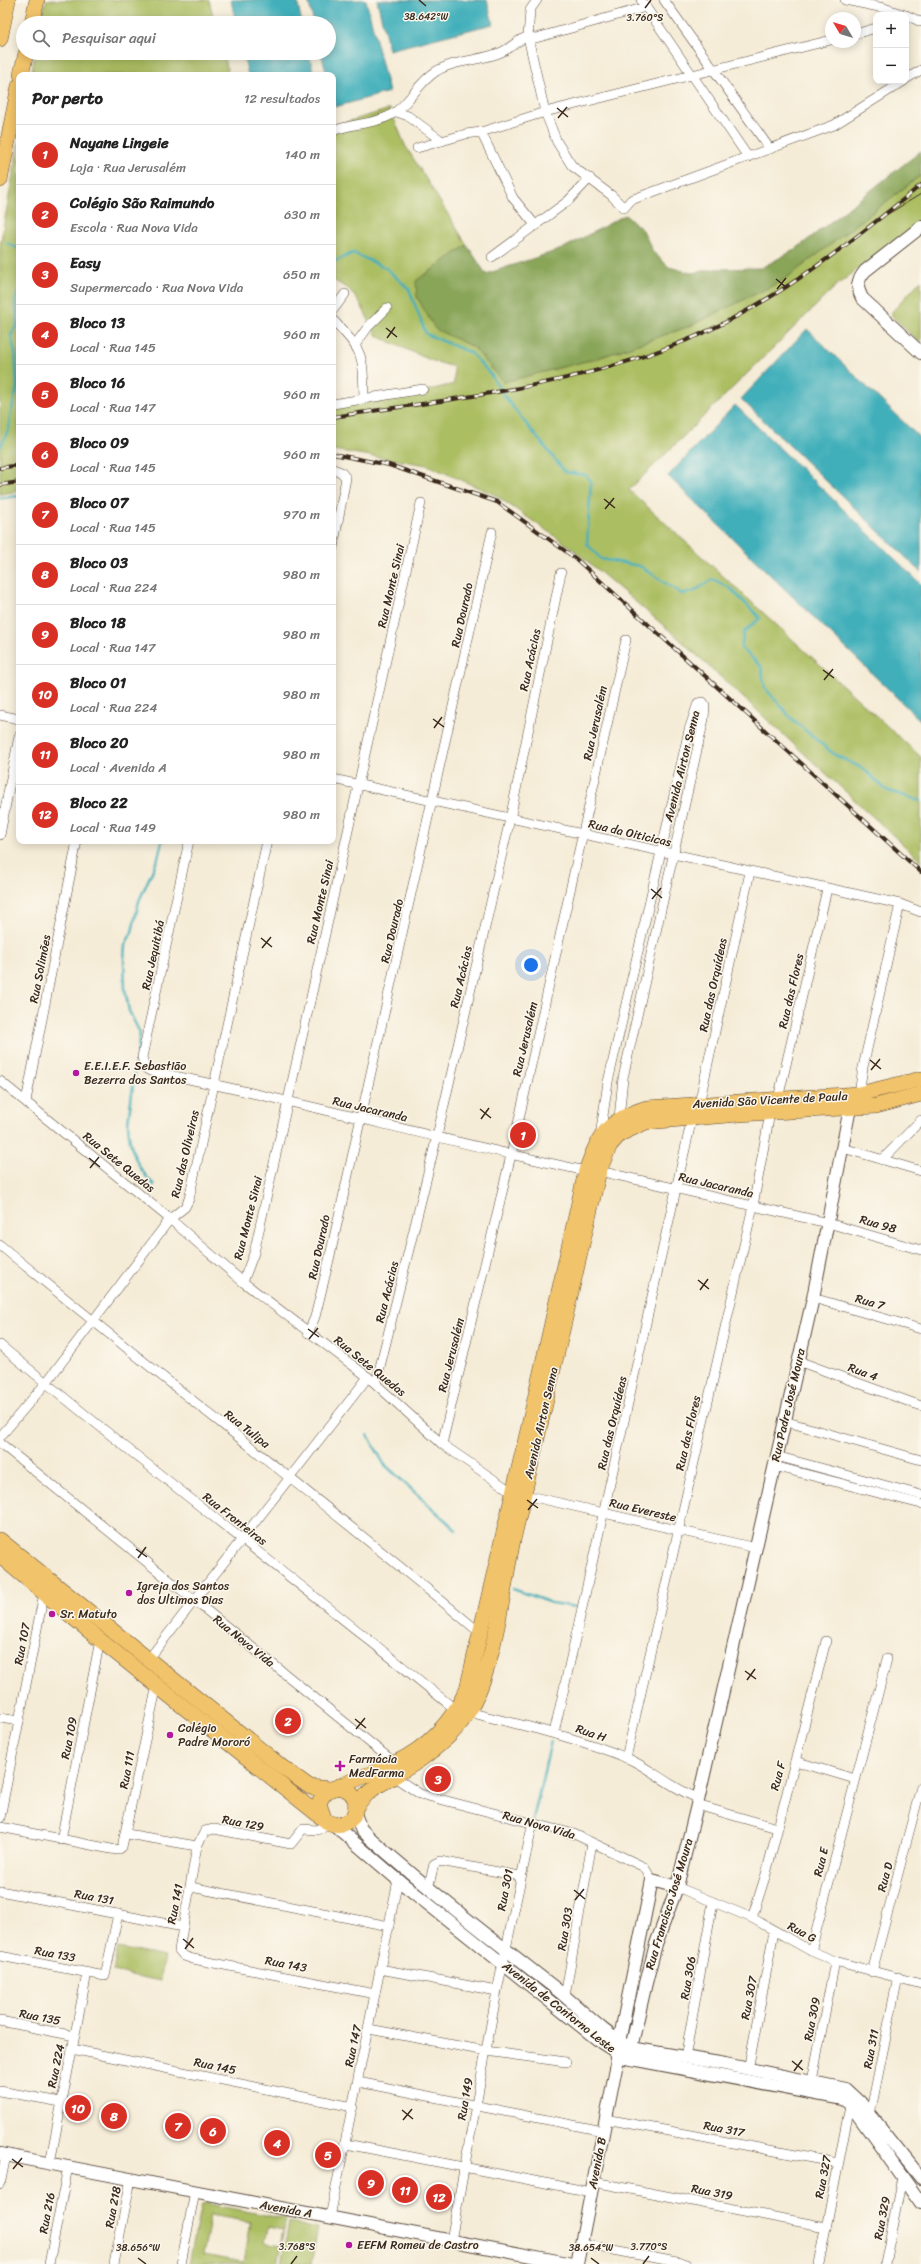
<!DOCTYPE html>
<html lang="pt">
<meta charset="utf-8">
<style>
:root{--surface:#fff;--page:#f6f6f6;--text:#222;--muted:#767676;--line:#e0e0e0;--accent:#d93025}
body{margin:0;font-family:Sriracha,sans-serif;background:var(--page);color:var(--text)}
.controls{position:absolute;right:12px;top:12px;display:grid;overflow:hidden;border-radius:8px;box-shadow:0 2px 10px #0003}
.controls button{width:36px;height:36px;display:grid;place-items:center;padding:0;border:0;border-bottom:1px solid var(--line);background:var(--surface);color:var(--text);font:20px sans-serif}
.compass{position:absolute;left:825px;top:12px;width:36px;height:36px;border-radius:50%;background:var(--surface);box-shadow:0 2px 10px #0003;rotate:308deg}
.you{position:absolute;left:531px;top:965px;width:14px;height:14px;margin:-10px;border:3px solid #fff;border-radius:50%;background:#1a73e8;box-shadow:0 0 0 6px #1a73e833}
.badge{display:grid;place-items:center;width:26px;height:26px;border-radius:50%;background:var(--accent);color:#fff;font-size:13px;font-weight:700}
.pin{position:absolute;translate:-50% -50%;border:2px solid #fff;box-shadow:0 1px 4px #0006}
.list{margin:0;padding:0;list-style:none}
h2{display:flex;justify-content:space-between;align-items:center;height:52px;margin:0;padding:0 16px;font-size:17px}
h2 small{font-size:13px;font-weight:400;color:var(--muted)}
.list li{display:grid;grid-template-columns:26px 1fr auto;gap:12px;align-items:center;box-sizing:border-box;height:60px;padding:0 16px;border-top:1px solid var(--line)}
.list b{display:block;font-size:15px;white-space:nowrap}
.list p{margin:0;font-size:13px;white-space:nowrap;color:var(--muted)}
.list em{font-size:13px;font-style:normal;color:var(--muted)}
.icon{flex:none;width:22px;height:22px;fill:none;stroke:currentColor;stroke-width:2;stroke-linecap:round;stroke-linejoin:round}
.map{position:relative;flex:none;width:921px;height:2264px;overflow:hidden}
.search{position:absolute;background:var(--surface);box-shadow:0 2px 10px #0003;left:16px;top:16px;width:320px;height:44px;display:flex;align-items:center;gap:10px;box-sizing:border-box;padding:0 14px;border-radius:22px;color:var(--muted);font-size:15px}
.panel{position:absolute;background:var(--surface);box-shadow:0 2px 10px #0003;left:16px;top:72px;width:320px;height:772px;border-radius:8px}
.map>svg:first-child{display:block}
</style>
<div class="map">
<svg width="921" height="2264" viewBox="0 0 921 2264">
<rect width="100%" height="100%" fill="#fbf7ec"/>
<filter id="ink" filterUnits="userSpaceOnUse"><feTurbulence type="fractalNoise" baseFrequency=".025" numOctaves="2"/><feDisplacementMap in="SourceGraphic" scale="8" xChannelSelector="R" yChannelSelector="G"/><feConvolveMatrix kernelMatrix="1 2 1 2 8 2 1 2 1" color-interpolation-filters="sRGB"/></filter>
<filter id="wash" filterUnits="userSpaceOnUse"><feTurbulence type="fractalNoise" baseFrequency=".012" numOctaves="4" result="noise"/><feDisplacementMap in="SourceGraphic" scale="16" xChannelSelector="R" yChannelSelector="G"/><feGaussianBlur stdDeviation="0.9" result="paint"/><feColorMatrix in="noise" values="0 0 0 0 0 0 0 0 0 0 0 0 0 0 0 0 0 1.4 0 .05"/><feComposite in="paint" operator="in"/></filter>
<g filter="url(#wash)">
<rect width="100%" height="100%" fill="#f5ecd7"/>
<g fill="#acbe62" stroke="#747440" fill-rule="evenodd">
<path d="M46 0H209L215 23H41Z"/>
<path d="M35 53H223L229 75H31Z"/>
<path d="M390 109 405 145 467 245 416 281 455 338 473 347 504 382 598 358 690 326 784 280 921 175V221L837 285 629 490 921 757V861L676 636 569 546 495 495 427 465 333 450V407L421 392 454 384V367L430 360 377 336 361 305 349 289 333 280V126Z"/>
<path d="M19 141V491L0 494V246Z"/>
<path d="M921 280V344L890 314Z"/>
<path d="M118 1948 165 1957 160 1981 113 1971Z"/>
<path d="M204 2203 286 2219 277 2264H189L201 2204ZM211 2215 250 2222 243 2262 203 2255ZM268 2227 283 2230 280 2246 265 2243Z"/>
<path d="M289 2223 318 2228 311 2264 281 2263Z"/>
</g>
<path fill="#89a558" stroke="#62683b" d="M921 151V175L784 280 690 326 598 358 504 382 473 347 435 329 417 297 416 281 467 245 486 274 562 249 625 215 643 230 653 252 669 267 691 273 715 269 761 268 796 249Z"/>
<g fill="#3fafba" stroke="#3d6c6c">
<path d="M231 0H297L302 23H236Z"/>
<path d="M308 0H366L389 92 335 107 333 75H327L321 53H329V23H314Z"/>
<path d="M377 0H487L493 24 389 50Z"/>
<path d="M243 53H309L314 75H248Z"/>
<path d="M807 329 921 439V572L741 399Z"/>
<path d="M735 405 921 584V721L668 476Z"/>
</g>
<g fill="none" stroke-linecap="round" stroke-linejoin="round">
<g stroke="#3fafba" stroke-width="2.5">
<path d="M7 243 19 249"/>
<path d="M333 262 353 253 386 268 409 289 426 334 471 353 491 375 508 401 565 472 586 475 591 481 587 544 601 559 640 566 682 594 693 592 713 579 731 589 760 618 744 632 741 648 761 666 765 688 792 719 835 755 864 769 886 790 921 801"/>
<path d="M0 448 9 428 10 417 17 387 15 352 11 335 17 324V312L15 305 19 287"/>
<path d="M0 498 19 496"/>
<path d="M154 1185C136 1167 129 1148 128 1123L140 1033 129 1011 125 989 124 959 125 945 132 932 139 901 158 858 162 841"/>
<path d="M368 1435 384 1464 456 1530"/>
<path d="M513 1589 551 1603 576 1607"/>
<path d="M533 1820 551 1741"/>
</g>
</g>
</g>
<g filter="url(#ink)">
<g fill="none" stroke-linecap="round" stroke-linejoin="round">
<g stroke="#57473a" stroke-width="10">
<g id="minor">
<path d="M641 0 748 157"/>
<path d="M664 0 770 149"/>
<path d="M845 0 884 8 905 15"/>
<path d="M646 7 536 38 528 37 545 112 557 142 572 166 611 195 624 208 631 200 834 125 904 81"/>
<path d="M906 15 921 22"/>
<path d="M855 34 876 28"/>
<path d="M906 79 921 70"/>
<path d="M397 112 408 116 442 141"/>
<path d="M333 131C351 123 371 125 389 116 407 107 417 84 435 72 453 60 479 61 499 53 511 49 517 39 528 37L530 10 537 0"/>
<path d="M481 132 513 198 536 226"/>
<path d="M417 148 466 134 481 132 545 112 831 40"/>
<path d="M492 257 568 201 590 178"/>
<path d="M333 310 345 294"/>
<path d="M333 320C364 353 363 353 364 399"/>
<path d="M355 345 368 327 387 308"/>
<path d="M333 404 423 389"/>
<path d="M333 469 341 472 346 478 333 548"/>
<path d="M0 715 19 719"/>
<path d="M333 779 900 904 921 912"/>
<path d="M0 835 19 736"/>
<path d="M189 841 142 1057 145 1068 150 1071C296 1100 440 1140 586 1171"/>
<path d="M0 1081 170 1219 243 1282 368 1377 442 1444 512 1492 756 1548"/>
<path d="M859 1094 863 1067 900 904"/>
<path d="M778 1099 827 889"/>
<path d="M26 1101 77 841"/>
<path d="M699 1104 750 872"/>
<path d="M600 1136 608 1082 689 730 698 703 703 702 705 705 704 719 623 1078 619 1118"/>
<path d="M843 1148 921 1171"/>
<path d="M882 1160 921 1120"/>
<path d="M599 1171 828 1223 921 1250"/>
<path d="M0 1245C158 1376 322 1500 479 1632"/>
<path d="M243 1282 254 1253 421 503"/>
<path d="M813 1298 921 1329"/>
<path d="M308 1333 315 1317 329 1260 492 532"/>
<path d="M0 1345C150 1470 306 1587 457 1711"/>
<path d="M798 1361 921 1406"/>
<path d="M376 1383 437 1136 510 819 561 573"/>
<path d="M784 1421 921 1460"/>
<path d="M0 1437 46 1383 170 1219 185 1207 189 1199 267 841"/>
<path d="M0 1443 395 1763"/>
<path d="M442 1444 511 1155 626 640"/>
<path d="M776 1456 921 1495"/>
<path d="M774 1466 921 1504"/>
<path d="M148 1660 368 1377"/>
<path d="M468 1712C521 1725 576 1737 627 1758 652 1769 672 1789 698 1798"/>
<path d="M0 1718 19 1721"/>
<path d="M554 1733 692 1118"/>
<path d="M626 1758 753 1206 770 1113"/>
<path d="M795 1761 855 1779"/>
<path d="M393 1776 420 1794 574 1834 644 1867 652 1880"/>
<path d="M697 1805 777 1828"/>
<path d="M0 1818 44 1593"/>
<path d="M329 1823 317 1830 303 1829 291 1844 214 1829 205 1831 197 1846 179 1950 184 1956 193 1959 375 1994"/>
<path d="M0 1827 111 1849 118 1850 122 1847 157 1685"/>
<path d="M127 1834 197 1846"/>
<path d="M61 1840 100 1640"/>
<path d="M191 1887 389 1926"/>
<path d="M677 1887 752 1918 811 1951 835 1961 921 1984"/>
<path d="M428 1889 434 1864 440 1861 520 1876"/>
<path d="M0 1891 183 1927"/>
<path d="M752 1918 766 1874 826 1641"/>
<path d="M811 1951 887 1659"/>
<path d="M0 1956 105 1976 118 1914"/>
<path d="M380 1969 497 1991"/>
<path d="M872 1972 921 1787"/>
<path d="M565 1996 592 1843"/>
<path d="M0 2021 75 2036"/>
<path d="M369 2029 486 2051 566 2062"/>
<path d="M72 2049 353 2107"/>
<path d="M685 2058 713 1902"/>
<path d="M748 2070 774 1931"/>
<path d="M812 2081 835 1961"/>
<path d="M358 2082 603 2131"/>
<path d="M0 2091 61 2102"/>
<path d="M868 2117 870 2115 898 1977"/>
<path d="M606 2119 838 2163"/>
<path d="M346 2144 591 2192"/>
<path d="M50 2163 87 1973"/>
<path d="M594 2182 826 2227"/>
<path d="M0 2185 6 2155"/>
<path d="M330 2217 398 1880"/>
<path d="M451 2240 497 1991 533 1822"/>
<path d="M582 2244 687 2264"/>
<path d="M49 2264 68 2167"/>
<path d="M114 2264 131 2179"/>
<path d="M181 2264 195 2191"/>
<path d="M819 2264 851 2100"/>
<path d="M885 2264 902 2177"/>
</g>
</g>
<g stroke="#57473a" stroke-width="14">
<g id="tertiary">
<path d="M921 227 865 271C857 281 856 286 862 298L921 353"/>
<path d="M355 1814 361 1829 370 1838C429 1890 492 1939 555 1988 580 2008 602 2033 631 2048L725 2064 846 2089 860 2102 921 2178"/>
<path d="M333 1824 398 1880 602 2043 626 2058 843 2099 850 2104 921 2203"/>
<path d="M618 2047 652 1880 677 1887"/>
<path d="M626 2058 631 2048 646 1983 656 1944 677 1887 697 1805 813 1298 850 1108"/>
<path d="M0 2154 573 2264"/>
<path d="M577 2264 617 2063 615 2052"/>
</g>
</g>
<g stroke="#57473a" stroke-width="16">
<g id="primary">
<path d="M0 1540 282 1767 310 1787 330 1789"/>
<path d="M0 1556 100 1640 326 1821C336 1827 346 1825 353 1817 366 1788 328 1775 319 1804L324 1818"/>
<path d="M335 1788C354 1779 376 1773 395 1763 428 1747 452 1722 467 1689L528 1430 586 1171C599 1134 608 1120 647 1108L859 1094 921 1079"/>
<path d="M357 1805C370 1787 383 1784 401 1772 426 1757 451 1739 467 1714 495 1670 502 1592 513 1540 542 1417 571 1295 599 1171L610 1145 620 1134 646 1122 739 1114 876 1106 921 1094"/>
</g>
</g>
<g stroke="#57473a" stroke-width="16">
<g id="trunk">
<path d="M32 23 37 0"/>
<path d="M0 39 8 0"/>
<path d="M21 75 26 53"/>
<path d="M0 180 19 86"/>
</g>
</g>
<use href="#minor" stroke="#fff" stroke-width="9"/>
<use href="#tertiary" stroke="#fff" stroke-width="12"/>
<use href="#primary" stroke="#f1c36a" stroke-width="15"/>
<use href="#trunk" stroke="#f1c36a" stroke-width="15"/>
<path stroke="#3b2a1e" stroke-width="1" d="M878 220 921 194"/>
<g stroke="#3b2a1e" stroke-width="4">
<g id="rail">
<path d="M333 417C467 396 606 384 728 321 799 284 860 235 921 185"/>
<path d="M333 454 389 465 497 502 575 558 921 872"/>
<path d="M0 468 19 465"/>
<path d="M0 485 19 482"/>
</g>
</g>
<use href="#rail" stroke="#fbf7ec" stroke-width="2.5" stroke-dasharray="8" stroke-linecap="butt"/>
</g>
</g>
<path fill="none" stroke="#3b2a1e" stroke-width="1.5" d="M419 0 426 6M645 8 651 0M557 108 568 117M558 118 567 107M776 279 787 288M777 289 786 278M386 328 397 337M387 338 395 327M604 499 615 508M605 509 614 498M823 670 834 678M824 680 833 669M433 719 444 727M434 728 442 717M651 889 662 898M652 899 661 888M261 938 272 947M262 948 271 937M870 1060 881 1069M871 1070 880 1059M480 1109 491 1118M481 1119 489 1108M89 1158 100 1167M90 1168 99 1157M698 1280 709 1289M700 1290 708 1279M308 1329 319 1337M309 1339 318 1328M527 1500 538 1508M528 1510 537 1499M136 1549 147 1557M138 1558 146 1547M745 1671 756 1679M747 1680 755 1669M355 1719 366 1728M356 1729 365 1718M574 1890 585 1899M575 1900 584 1889M183 1939 194 1948M185 1949 193 1938M792 2061 803 2070M794 2071 802 2060M402 2110 413 2119M403 2120 412 2109M12 2159 23 2167M13 2169 22 2158M138 2258 146 2264M591 2258 599 2264M291 2264 297 2256M643 2264 649 2256"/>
<g fill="#b5179e" stroke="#fbf7ec" stroke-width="1.5">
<circle cx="76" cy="1073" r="4"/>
<circle cx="129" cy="1593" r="4"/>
<circle cx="52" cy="1614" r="4"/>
<circle cx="170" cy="1735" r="4"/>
<path d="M338 1760h4v4h4v4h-4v4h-4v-4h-4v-4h4z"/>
<circle cx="349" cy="2245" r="4"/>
</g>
<g text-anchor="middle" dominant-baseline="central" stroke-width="3" stroke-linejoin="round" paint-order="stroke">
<g font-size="12" fill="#3b2a1e" stroke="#fbf7ec">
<text transform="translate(391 586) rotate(-77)">Rua Monte Sinai</text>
<text transform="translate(462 615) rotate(-78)">Rua Dourado</text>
<text transform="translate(530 660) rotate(-78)">Rua Acácias</text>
<text transform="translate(595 723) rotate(-78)">Rua Jerusalém</text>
<text transform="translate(682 766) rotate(-76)">Avenida Airton Senna</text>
<text transform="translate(630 833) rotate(13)">Rua da Oiticicas</text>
<text transform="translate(320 902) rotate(-77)">Rua Monte Sinai</text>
<text transform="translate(392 931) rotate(-77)">Rua Dourado</text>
<text transform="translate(153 955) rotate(-78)">Rua Jequitibá</text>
<text transform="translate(40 969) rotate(-79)">Rua Solimões</text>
<text transform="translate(461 977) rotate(-77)">Rua Acácias</text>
<text transform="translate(713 985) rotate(-78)">Rua das Orquídeas</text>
<text transform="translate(791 991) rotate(-77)">Rua das Flores</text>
<text transform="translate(525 1039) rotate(-77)">Rua Jerusalém</text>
<text transform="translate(770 1100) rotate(-3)">Avenida São Vicente de Paula</text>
<text transform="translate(370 1109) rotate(13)">Rua Jacaranda</text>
<text transform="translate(185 1154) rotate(-77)">Rua das Oliveiras</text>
<text transform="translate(119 1162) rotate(39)">Rua Sete Quedas</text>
<text transform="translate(716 1185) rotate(13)">Rua Jacaranda</text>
<text transform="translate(248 1218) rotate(-76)">Rua Monte Sinai</text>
<text transform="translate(878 1224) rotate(16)">Rua 98</text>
<text transform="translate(319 1247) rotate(-78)">Rua Dourado</text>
<text transform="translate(387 1292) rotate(-76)">Rua Acácias</text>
<text transform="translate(870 1302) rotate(16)">Rua 7</text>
<text transform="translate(451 1355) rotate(-76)">Rua Jerusalém</text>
<text transform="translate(370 1366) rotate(39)">Rua Sete Quedas</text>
<text transform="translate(863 1372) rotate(20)">Rua 4</text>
<text transform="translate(788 1405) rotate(-77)">Rua Padre José Moura</text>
<text transform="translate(541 1423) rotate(-77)">Avenida Airton Senna</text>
<text transform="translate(612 1423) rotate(-77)">Rua das Orquídeas</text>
<text transform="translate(247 1429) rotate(38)">Rua Tulipa</text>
<text transform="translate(688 1433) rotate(-77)">Rua das Flores</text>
<text transform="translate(643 1510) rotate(13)">Rua Evereste</text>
<text transform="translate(235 1519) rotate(38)">Rua Fronteiras</text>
<text transform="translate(244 1641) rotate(39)">Rua Nova Vida</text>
<text transform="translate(22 1644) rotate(-79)">Rua 107</text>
<text transform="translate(591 1733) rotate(19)">Rua H</text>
<text transform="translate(69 1738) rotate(-79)">Rua 109</text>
<text transform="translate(127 1770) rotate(-79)">Rua 111</text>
<text transform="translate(778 1776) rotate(-75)">Rua F</text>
<text transform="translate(243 1823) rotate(11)">Rua 129</text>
<text transform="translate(539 1825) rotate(16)">Rua Nova Vida</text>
<text transform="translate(821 1862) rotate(-76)">Rua E</text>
<text transform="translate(885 1877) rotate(-75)">Rua D</text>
<text transform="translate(505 1890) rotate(-79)">Rua 301</text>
<text transform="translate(94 1897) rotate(11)">Rua 131</text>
<text transform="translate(175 1904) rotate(-79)">Rua 141</text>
<text transform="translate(669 1904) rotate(-73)">Rua Francisco José Moura</text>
<text transform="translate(565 1929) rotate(-80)">Rua 303</text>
<text transform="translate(802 1932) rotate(28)">Rua G</text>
<text transform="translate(55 1954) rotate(11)">Rua 133</text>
<text transform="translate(286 1964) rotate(11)">Rua 143</text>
<text transform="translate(688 1978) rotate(-80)">Rua 306</text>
<text transform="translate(749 1998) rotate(-79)">Rua 307</text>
<text transform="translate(559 2007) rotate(38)">Avenida de Contorno Leste</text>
<text transform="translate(40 2017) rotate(11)">Rua 135</text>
<text transform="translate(812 2019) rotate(-79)">Rua 309</text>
<text transform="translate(353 2046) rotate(-78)">Rua 147</text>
<text transform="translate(871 2049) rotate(-79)">Rua 311</text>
<text transform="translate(56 2066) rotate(-78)">Rua 224</text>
<text transform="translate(215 2066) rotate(12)">Rua 145</text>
<text transform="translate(465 2099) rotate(-80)">Rua 149</text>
<text transform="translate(724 2129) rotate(11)">Rua 317</text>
<text transform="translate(597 2163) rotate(-79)">Avenida B</text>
<text transform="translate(823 2177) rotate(-79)">Rua 327</text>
<text transform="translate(712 2192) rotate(11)">Rua 319</text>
<text transform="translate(113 2207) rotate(-79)">Rua 218</text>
<text transform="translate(286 2209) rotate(10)">Avenida A</text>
<text transform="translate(47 2213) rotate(-79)">Rua 216</text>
<text transform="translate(882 2218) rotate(-79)">Rua 329</text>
</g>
<g font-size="12" fill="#3b2a1e" stroke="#fbf7ec" text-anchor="start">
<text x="84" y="1066">E.E.I.E.F. Sebastião<tspan x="84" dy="14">Bezerra dos Santos</tspan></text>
<text x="137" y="1586">Igreja dos Santos<tspan x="137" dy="14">dos Ultimos Dias</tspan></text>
<text x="60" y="1614">Sr. Matuto</text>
<text x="178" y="1728">Colégio<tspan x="178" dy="14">Padre Mororó</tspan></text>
<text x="349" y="1759">Farmácia<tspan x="349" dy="14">MedFarma</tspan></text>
<text x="357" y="2245">EEFM Romeu de Castro</text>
</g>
</g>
<g font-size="10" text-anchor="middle" fill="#3b2a1e" stroke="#fbf7ec" stroke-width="3" stroke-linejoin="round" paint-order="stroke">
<text x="426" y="20">38.642°W</text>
<text x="645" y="21">3.760°S</text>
<text x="297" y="2250">3.768°S</text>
<text x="649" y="2250">3.770°S</text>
<text x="138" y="2251">38.656°W</text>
<text x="591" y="2251">38.654°W</text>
</g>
</svg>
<div class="controls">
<button>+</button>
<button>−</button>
</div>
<svg class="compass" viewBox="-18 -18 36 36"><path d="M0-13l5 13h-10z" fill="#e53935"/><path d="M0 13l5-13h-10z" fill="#767676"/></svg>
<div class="you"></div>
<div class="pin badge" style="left:523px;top:1135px">1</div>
<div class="pin badge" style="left:288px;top:1721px">2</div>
<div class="pin badge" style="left:438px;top:1779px">3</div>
<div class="pin badge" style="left:277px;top:2143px">4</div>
<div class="pin badge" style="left:328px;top:2155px">5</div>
<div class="pin badge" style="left:213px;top:2131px">6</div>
<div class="pin badge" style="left:178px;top:2126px">7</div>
<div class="pin badge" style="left:114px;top:2116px">8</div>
<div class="pin badge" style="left:371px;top:2183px">9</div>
<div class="pin badge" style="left:78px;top:2108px">10</div>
<div class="pin badge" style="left:405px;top:2190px">11</div>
<div class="pin badge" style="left:439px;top:2197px">12</div>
<div class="search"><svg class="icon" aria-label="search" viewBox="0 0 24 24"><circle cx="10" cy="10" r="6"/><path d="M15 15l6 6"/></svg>Pesquisar aqui</div>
<section class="panel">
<h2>Por perto<small>12 resultados</small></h2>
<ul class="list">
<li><span class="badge">1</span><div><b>Nayane Lingeie</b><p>Loja · Rua Jerusalém</p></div><em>140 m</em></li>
<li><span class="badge">2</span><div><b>Colégio São Raimundo</b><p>Escola · Rua Nova Vida</p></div><em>630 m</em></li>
<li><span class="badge">3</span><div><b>Easy</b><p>Supermercado · Rua Nova Vida</p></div><em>650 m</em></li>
<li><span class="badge">4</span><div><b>Bloco 13</b><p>Local · Rua 145</p></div><em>960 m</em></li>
<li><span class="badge">5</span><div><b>Bloco 16</b><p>Local · Rua 147</p></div><em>960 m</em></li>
<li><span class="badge">6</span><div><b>Bloco 09</b><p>Local · Rua 145</p></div><em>960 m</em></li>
<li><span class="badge">7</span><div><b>Bloco 07</b><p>Local · Rua 145</p></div><em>970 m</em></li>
<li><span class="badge">8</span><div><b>Bloco 03</b><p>Local · Rua 224</p></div><em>980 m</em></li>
<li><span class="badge">9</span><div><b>Bloco 18</b><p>Local · Rua 147</p></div><em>980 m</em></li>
<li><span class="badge">10</span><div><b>Bloco 01</b><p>Local · Rua 224</p></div><em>980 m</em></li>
<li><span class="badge">11</span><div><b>Bloco 20</b><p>Local · Avenida A</p></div><em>980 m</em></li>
<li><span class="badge">12</span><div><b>Bloco 22</b><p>Local · Rua 149</p></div><em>980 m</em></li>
</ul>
</section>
</div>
